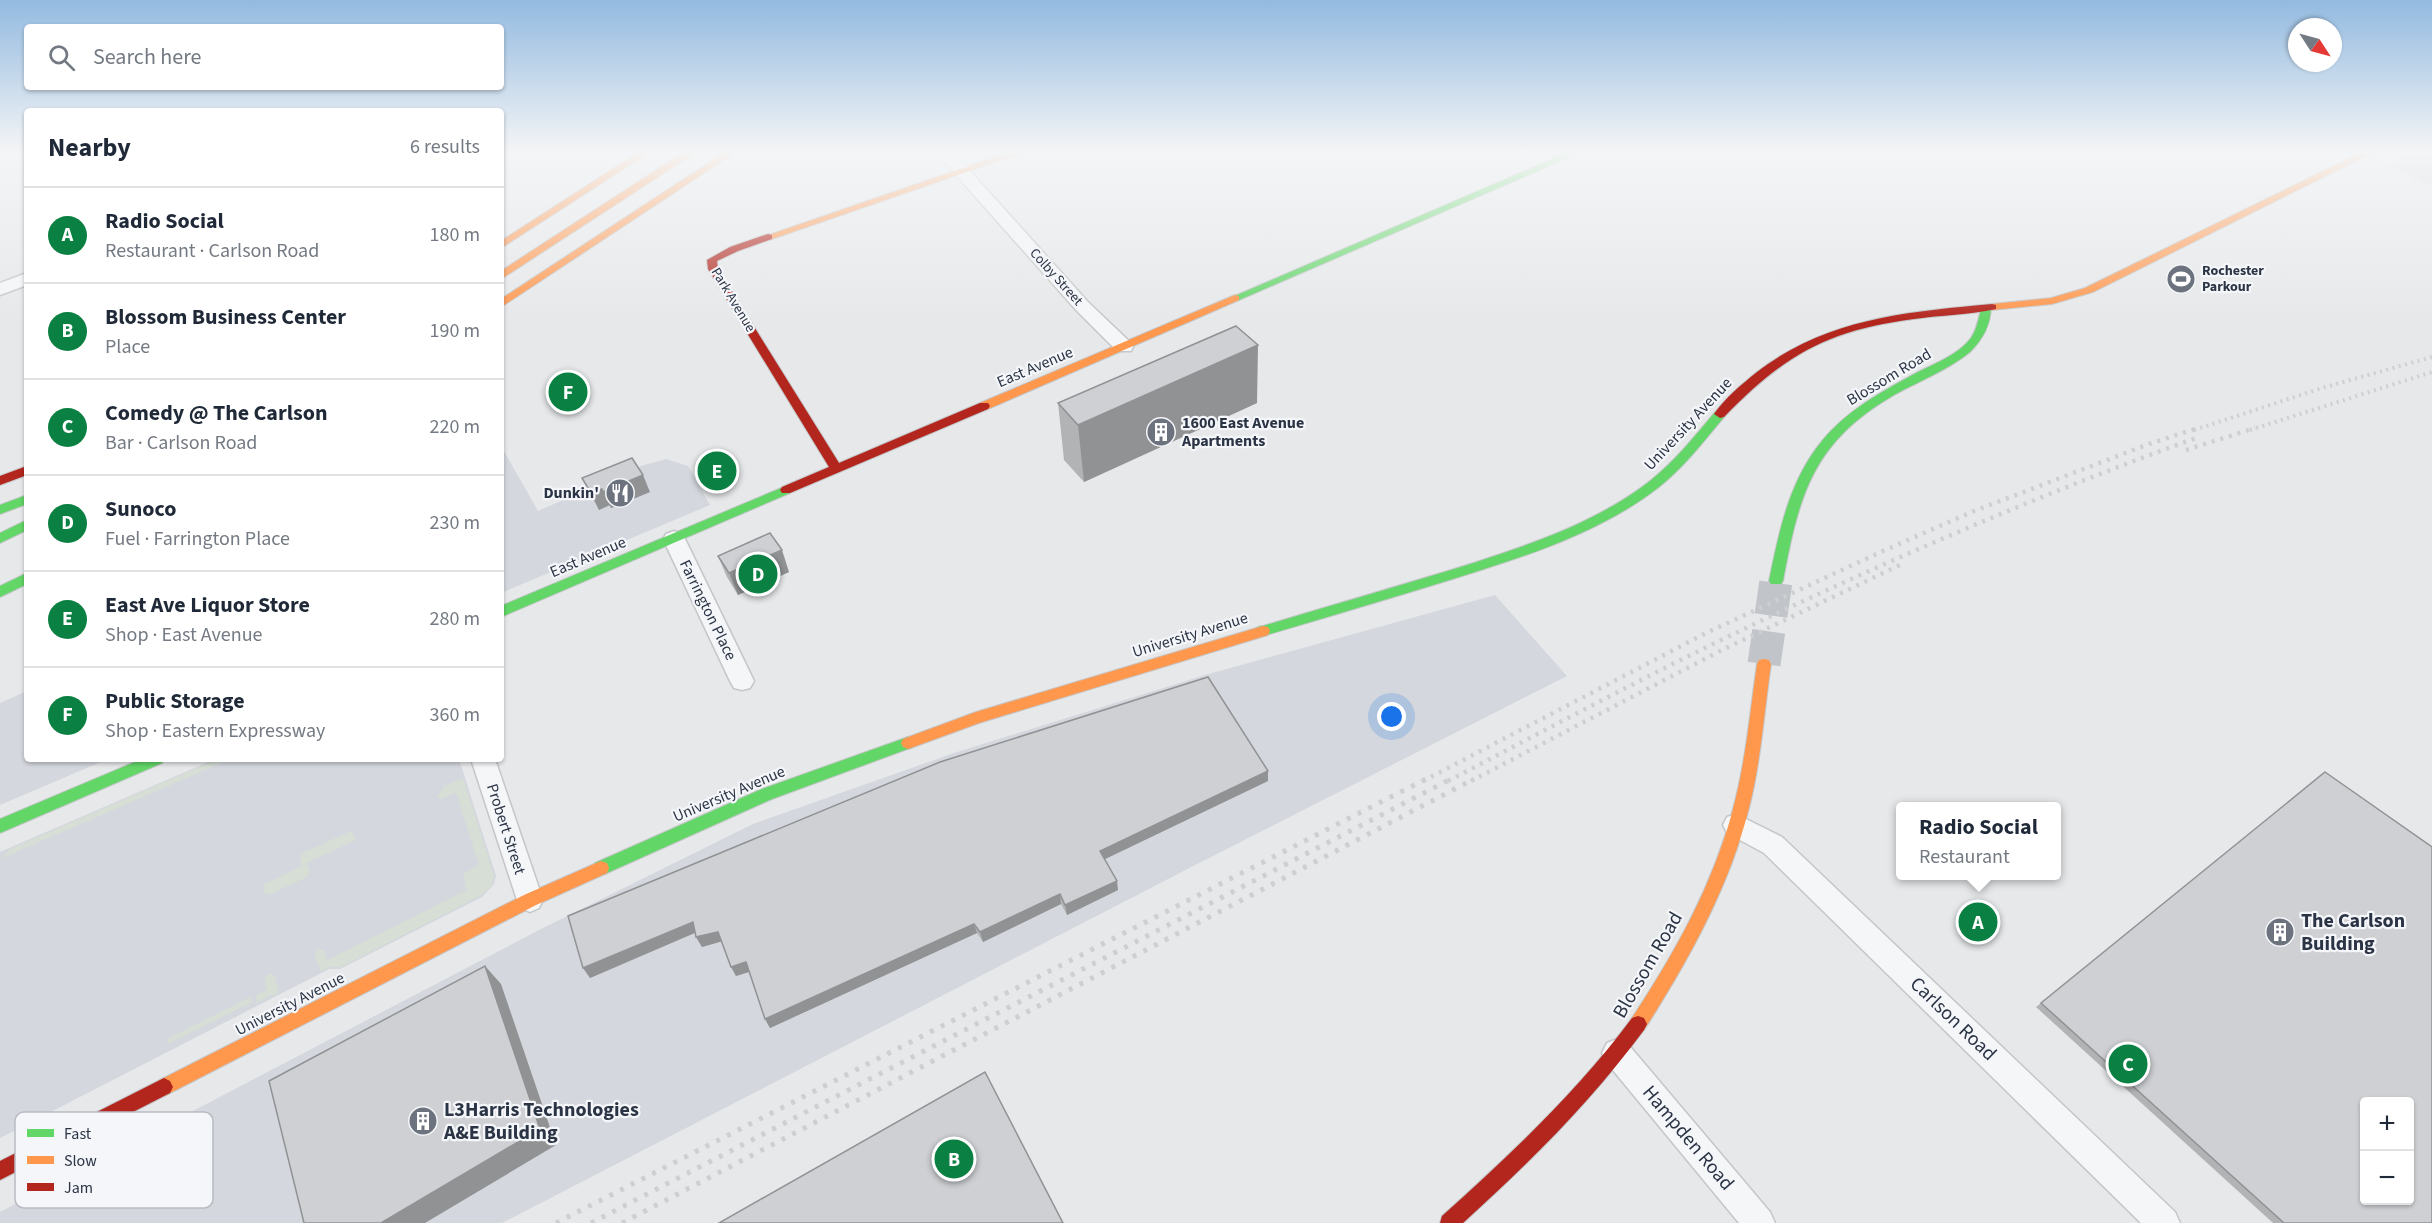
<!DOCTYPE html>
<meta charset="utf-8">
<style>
:root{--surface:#fff;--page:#f2f2f3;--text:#1f2937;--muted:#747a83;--line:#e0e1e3;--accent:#0b8043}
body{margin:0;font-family:"Source Sans 3",sans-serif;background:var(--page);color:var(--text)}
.controls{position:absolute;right:18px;bottom:18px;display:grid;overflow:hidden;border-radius:6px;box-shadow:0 2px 4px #0004}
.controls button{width:54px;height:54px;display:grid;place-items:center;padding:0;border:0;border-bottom:2px solid var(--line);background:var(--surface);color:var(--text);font:30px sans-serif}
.compass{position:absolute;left:2288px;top:18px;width:54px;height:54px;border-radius:50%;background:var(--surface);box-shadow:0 2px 4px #0004;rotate:126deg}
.you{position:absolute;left:1392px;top:717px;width:21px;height:21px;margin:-15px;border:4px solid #fff;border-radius:50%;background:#1a73e8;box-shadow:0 0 0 9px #1a73e833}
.badge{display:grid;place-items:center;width:39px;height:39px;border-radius:50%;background:var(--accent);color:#fff;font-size:20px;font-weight:700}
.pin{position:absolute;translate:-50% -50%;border:3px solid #fff;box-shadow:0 2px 6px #0006}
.popup{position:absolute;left:1896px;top:802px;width:165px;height:78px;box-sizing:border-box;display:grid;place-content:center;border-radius:6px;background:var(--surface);filter:drop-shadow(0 2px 4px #0005);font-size:20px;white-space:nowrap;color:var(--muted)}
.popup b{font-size:22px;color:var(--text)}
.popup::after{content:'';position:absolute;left:50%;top:100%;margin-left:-12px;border:12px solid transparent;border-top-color:var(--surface)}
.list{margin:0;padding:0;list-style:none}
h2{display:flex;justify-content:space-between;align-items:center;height:78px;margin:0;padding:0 24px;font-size:26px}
h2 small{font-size:20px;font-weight:400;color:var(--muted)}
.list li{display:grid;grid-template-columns:39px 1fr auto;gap:18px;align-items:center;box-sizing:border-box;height:96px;padding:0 24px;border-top:2px solid var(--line)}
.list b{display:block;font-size:22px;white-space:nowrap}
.list p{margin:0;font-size:20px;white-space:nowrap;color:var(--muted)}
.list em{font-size:20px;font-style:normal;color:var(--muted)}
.icon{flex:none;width:33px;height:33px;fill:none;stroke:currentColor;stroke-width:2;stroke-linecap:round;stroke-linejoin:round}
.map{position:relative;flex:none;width:2432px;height:1223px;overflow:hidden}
.search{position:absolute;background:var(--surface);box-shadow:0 2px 4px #0004;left:24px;top:24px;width:480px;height:66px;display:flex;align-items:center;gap:15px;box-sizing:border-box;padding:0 21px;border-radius:6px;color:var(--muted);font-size:22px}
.panel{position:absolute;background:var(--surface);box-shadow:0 2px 4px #0004;left:24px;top:108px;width:480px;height:654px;border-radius:6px}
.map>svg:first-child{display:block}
</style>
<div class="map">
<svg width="2432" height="1223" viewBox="0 0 2432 1223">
<rect width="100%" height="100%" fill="#e6e8ea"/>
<g fill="#d4d7dd">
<path d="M2418 150H2432V186L2387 166Z"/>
<path d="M501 446 538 511 641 466 666 459 688 466 710 505 501 593Z"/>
<path d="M1495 595 1567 676 1203 861 502 1223H0V1212L539 930 753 824 954 753 1205 675Z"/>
<path d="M27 691V759H108L0 805V703Z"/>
<path d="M215 759H459L496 876 494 884 482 897 340 969H329L0 1138V852Z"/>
</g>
<g fill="#d6ded6">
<path d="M217 759H231L0 859 10 849Z"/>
<path d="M463 778 493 872C496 885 486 892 476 898L341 967H329L321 972 314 954 318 949 324 950 327 960 466 890 463 874 479 865 456 793 442 799 437 797 444 786Z"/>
<path d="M351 831 356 840 307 863 310 872 307 877 271 894 265 893 263 885 302 866 300 857 303 853Z"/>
<path d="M269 973 275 976 278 991 276 996 271 995 252 1006 257 1001 256 995 267 989 264 979Z"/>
<path d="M250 997 252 1002 168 1044 167 1039Z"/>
</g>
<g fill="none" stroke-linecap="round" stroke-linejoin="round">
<path stroke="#c1c4c9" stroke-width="33" stroke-dasharray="33 16" stroke-linecap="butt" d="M1764 664 1776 581"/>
<g stroke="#c4c6c8" stroke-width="3">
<g id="street">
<path d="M934 150H951L1088 302 1131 343 1133 347 1131 351H1117L1076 310Z"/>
<path d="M27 273V285L0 295V283Z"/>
<path d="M674 531 682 534 685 539 754 681 750 688 742 690 734 688 730 681 663 539 666 534Z"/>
<path d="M471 759H495L543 900 539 908 530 912 521 908 517 900Z"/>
<path d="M1736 814 1782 837 2175 1212 2180 1223H2141L1764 853 1727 833 1723 825 1727 817Z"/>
<path d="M1617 1039 1627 1043 1770 1212 1775 1223H1739L1607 1063 1602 1053 1607 1043Z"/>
</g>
</g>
<g stroke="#c4c6c8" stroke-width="2">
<g id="fast">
<path d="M1573 150H1586L1239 300H1231L1230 298Z"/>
<path d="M1986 305 1991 308C1990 326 1983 339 1970 352 1948 370 1919 381 1894 395 1813 442 1799 494 1783 581L1781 584H1771L1769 581C1779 532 1789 481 1822 441 1847 410 1883 391 1918 372 1936 363 1958 355 1971 338 1977 329 1979 318 1981 308Z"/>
<path d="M1720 410 1726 414 1724 417C1704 441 1684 467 1659 487 1600 533 1526 556 1456 578 1392 598 1327 617 1263 636L1258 635 1256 631 1258 627 1263 626C1326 607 1389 589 1451 570 1520 548 1592 526 1650 481 1675 461 1695 436 1716 411Z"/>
<path d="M786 486 790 487 792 490 790 493 501 617V606Z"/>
<path d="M27 495V504L0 514V505Z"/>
<path d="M27 520V530L0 543V533Z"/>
<path d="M27 573V584L0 597V586Z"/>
<path d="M908 737 913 739 915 743 913 747 772 799 607 873 601 875 595 873 593 868 595 863 762 789Z"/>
<path d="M142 759H164L162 763 0 833V819Z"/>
</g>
</g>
<g stroke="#c4c6c8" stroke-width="2">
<g id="slow">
<path d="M642 150H653L501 248V241Z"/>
<path d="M687 150 698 151 501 279V271Z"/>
<path d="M728 150H739L501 307V299Z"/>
<path d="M1015 150H1030L772 239 768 240 763 237Z"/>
<path d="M2366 150H2378L2093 292 2052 304 1992 310 1987 307 1992 304 2051 298 2085 288Z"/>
<path d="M1235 295 1239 296V300L988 409 984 410 978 406 980 403Z"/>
<path d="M1263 626 1268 627 1270 631 1268 635 979 723 908 749 903 747 901 743 903 739 976 712Z"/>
<path d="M1764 659 1769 660 1771 664C1764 712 1761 761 1749 808 1729 888 1688 961 1644 1030L1638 1032 1632 1030 1629 1024 1632 1018C1675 953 1713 885 1733 809 1746 761 1750 712 1757 664L1759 660Z"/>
<path d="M601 861 607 863 609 868 607 873 536 905 170 1093 164 1096 158 1093 155 1087 158 1081 524 895Z"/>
</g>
</g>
<g stroke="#c4c6c8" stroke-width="2">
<g id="jam">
<path d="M768 234 772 235V239L738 251 717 261 718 269 839 463 980 403H988L990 406 988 409 790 493H782L780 490 782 487 829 467 708 269 707 260 730 247Z"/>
<path d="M1992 304 1996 305V309C1969 315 1941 315 1914 319 1828 330 1784 355 1724 417L1720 418 1714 414C1725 398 1742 384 1757 372 1827 318 1907 312 1992 304Z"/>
<path d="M27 466V475L0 485V476Z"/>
<path d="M1638 1016 1644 1018 1647 1024 1644 1030C1591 1102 1529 1163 1463 1223H1440L1442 1216C1511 1154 1577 1092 1632 1018Z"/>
<path d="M164 1078 170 1081 173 1087 170 1093 0 1180V1161Z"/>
</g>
</g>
<use href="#street" fill="#f5f6f7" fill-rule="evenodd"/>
<use href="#fast" fill="#63d668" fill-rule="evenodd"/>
<use href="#slow" fill="#ff974d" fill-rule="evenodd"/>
<use href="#jam" fill="#b3261e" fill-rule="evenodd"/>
<g stroke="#cecfd2" stroke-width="4" stroke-dasharray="2 4.5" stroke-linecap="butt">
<path d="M2194 430 2322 388 2432 357"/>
<path d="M2250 430 2432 372"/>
</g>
<g stroke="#cecfd2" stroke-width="4.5" stroke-dasharray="3 6" stroke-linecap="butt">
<path d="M2186 450 2255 428"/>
<path d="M1423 781 1706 633 1883 551 1974 511 2149 444 2198 428"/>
<path d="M1448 781C1538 734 1627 686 1717 642 1874 566 2033 497 2196 438"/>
<path d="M1471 781 1720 651 1902 564"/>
</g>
<g stroke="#cecfd2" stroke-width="5" stroke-dasharray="4 8" stroke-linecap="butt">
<path d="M556 1223 1426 779"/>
<path d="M591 1223 1451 779"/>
<path d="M622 1223 1474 779"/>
</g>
</g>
<g fill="#b1b3b5">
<path d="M1058 403H1257L1084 482 1064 460Z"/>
<path d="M582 478 650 492 611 508 610 505 599 510Z"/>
<path d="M718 556 789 572 738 595 727 577Z"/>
<path d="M1268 781 1105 859 1118 890 1067 915 1061 904 983 942 977 933 770 1028 765 1019 749 972 736 976 721 941 702 947 696 937 695 933 590 978 568 916Z"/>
<path d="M2041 1003 2432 1223H2273L2036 1007Z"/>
</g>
<g fill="#909294">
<path d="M1258 345 1257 403 1084 482 1078 425Z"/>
<path d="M643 475 650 492 611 508 603 492Z"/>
<path d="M602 489 610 505 599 510 591 493Z"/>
<path d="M782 550 789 572 738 595 729 573Z"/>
<path d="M1268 771V781L1101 861 1100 851Z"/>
<path d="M1117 881 1118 890 1067 915 1065 905Z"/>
<path d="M1060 894 1061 904 983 942 980 932Z"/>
<path d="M693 922 699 931 590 978 583 968Z"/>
<path d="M974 924 977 933 770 1028 765 1019Z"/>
<path d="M718 932 723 941 702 947 696 937Z"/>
<path d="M746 962 752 971 736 976 731 967Z"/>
<path d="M485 966 501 984 556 1145 425 1223H381Z"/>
</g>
<g fill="#ced0d3" stroke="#909294" stroke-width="1.5" fill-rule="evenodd">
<path d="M1236 326 1258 345 1078 425 1058 403Z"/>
<path d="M632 458 643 475 603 492 602 489 591 493 582 478Z"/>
<path d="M770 533 782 550 729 573 718 556Z"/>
<path d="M1208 677 1268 771 1100 851 1117 881 1065 905 1060 894 980 932 974 924 765 1019 746 962 731 967 718 932 696 937 693 922 583 968 568 916 940 762Z"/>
<path d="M2325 772 2432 847V1223H2284L2041 1003ZM2364 1101H2409V1200H2364Z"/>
<path d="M485 966 540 1129 381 1223H304L269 1081Z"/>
<path d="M985 1072 1063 1223H719Z"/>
</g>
<linearGradient id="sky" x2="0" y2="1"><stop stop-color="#93bae0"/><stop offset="0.47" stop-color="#f4f5f6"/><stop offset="1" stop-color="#f4f5f6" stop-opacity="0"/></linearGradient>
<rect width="2432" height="322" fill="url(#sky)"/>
<defs>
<g id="stadium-disc" transform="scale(1.5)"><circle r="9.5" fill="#6c737f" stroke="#f4f6f9"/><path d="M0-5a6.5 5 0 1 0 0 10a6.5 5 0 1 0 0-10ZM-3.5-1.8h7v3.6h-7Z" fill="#fff"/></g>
<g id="building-disc" transform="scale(1.5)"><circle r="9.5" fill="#6c737f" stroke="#f4f6f9"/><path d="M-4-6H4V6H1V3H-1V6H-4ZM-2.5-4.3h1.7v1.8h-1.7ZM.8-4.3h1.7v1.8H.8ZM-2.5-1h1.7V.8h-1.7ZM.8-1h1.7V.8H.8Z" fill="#fff"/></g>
<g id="restaurant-disc" transform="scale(1.5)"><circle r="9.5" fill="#6c737f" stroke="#f4f6f9"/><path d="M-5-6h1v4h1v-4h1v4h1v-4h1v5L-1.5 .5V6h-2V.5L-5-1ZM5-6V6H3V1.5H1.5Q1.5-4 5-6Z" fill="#fff"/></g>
</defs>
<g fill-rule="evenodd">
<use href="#stadium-disc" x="2181" y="279"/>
<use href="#building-disc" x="1161" y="432"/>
<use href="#restaurant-disc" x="620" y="493"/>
<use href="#building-disc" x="2280" y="932"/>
<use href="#building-disc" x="423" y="1121"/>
</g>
<g text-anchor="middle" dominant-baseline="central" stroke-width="4.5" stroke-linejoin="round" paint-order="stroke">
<g font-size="14" font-weight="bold" fill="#2b3445" stroke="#f4f6f9" text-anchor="start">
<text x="2202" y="271">Rochester<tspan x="2202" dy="16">Parkour</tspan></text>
</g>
<g font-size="14" fill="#2b3445" stroke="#f4f6f9">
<text transform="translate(1056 277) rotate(48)">Colby Street</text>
<text transform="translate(733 300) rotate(59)">Park Avenue</text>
</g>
<g font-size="16" fill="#2b3445" stroke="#f4f6f9">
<text transform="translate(1035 367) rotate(-23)">East Avenue</text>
<text transform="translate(1889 377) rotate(-31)">Blossom Road</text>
<text transform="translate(1688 424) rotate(-47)">University Avenue</text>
<text transform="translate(588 557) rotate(-23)">East Avenue</text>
<text transform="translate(708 610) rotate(64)">Farrington Place</text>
<text transform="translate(1190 635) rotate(-17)">University Avenue</text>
<text transform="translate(729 794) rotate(-23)">University Avenue</text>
<text transform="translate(506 829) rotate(72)">Probert Street</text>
<text transform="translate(290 1004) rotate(-27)">University Avenue</text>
</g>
<g font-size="16" font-weight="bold" fill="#2b3445" stroke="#f4f6f9" text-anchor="start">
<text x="1182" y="423">1600 East Avenue<tspan x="1182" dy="18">Apartments</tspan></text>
<text x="599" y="493" text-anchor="end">Dunkin'</text>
</g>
<g font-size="20" font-weight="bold" fill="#2b3445" stroke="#f4f6f9" text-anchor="start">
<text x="2301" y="921">The Carlson<tspan x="2301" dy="23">Building</tspan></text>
<text x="444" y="1110">L3Harris Technologies<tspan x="444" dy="23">A&amp;E Building</tspan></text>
</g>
<g font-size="20" fill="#2b3445" stroke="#f4f6f9">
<text transform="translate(1648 965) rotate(-60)">Blossom Road</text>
<text transform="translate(1953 1019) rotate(44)">Carlson Road</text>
<text transform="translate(1688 1138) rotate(50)">Hampden Road</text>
</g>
</g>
<rect x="15" y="1112" width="198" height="96" rx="9" fill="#f4f6f9" stroke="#b8bcc3" stroke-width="1.5"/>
<rect x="27" y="1129" width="27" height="8" fill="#63d668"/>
<rect x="27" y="1156" width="27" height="8" fill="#ff974d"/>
<rect x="27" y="1183" width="27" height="8" fill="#b3261e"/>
<g font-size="16" fill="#2b3445">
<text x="64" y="1139">Fast</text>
<text x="64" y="1166">Slow</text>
<text x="64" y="1193">Jam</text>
</g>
</svg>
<div class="controls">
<button>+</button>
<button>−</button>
</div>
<svg class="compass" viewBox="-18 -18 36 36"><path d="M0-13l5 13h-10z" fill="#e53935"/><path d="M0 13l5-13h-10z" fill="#747a83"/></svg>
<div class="you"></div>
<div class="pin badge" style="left:1978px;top:922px">A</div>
<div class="popup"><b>Radio Social</b>Restaurant</div>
<div class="pin badge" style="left:954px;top:1159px">B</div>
<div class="pin badge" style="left:2128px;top:1064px">C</div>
<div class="pin badge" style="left:758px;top:574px">D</div>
<div class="pin badge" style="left:717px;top:471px">E</div>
<div class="pin badge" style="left:568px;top:392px">F</div>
<div class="search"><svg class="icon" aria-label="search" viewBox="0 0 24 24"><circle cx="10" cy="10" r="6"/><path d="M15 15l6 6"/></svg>Search here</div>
<section class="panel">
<h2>Nearby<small>6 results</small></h2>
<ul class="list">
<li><span class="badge">A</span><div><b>Radio Social</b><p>Restaurant · Carlson Road</p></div><em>180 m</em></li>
<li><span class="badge">B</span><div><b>Blossom Business Center</b><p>Place</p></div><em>190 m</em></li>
<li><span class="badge">C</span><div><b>Comedy @ The Carlson</b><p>Bar · Carlson Road</p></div><em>220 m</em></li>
<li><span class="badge">D</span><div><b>Sunoco</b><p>Fuel · Farrington Place</p></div><em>230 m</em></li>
<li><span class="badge">E</span><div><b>East Ave Liquor Store</b><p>Shop · East Avenue</p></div><em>280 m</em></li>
<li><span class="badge">F</span><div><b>Public Storage</b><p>Shop · Eastern Expressway</p></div><em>360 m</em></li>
</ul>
</section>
</div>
